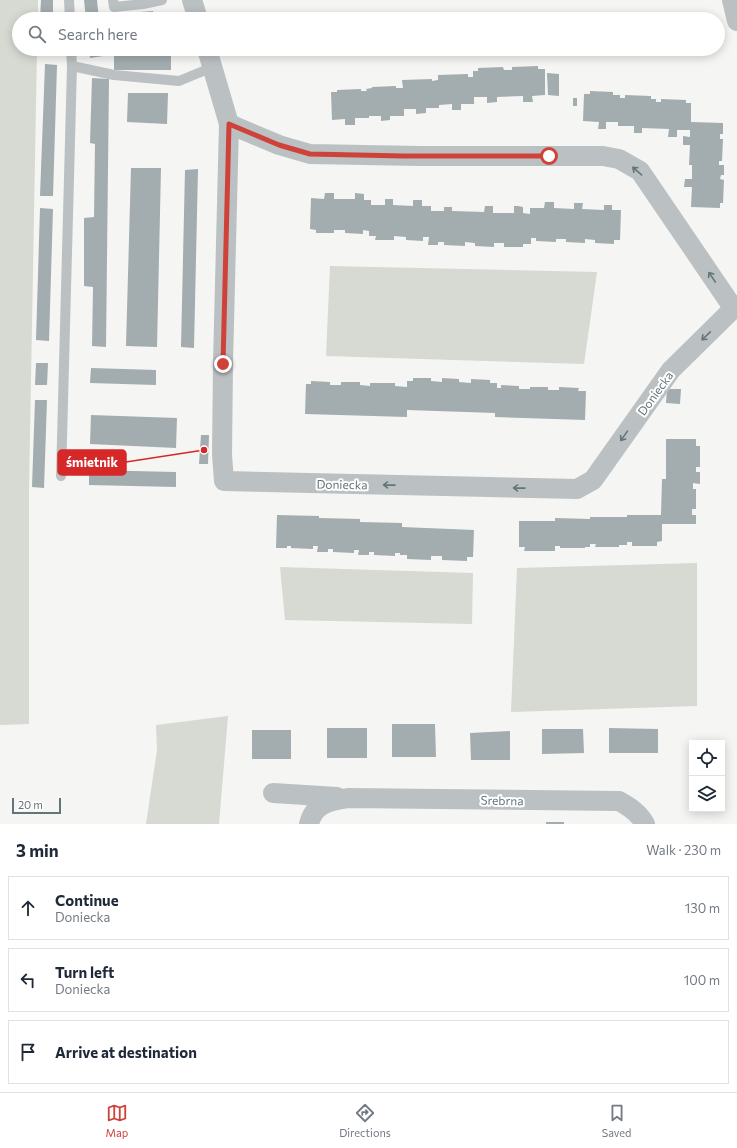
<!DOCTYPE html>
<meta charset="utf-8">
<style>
:root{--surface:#fff;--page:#f6f6f7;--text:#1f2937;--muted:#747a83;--line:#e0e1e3;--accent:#ce423a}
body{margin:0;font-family:Commissioner,sans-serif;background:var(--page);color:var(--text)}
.controls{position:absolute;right:12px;bottom:12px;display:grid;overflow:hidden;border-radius:0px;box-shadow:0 2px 10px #0003}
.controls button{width:36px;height:36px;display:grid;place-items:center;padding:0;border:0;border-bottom:1px solid var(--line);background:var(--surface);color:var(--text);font:20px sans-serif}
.scale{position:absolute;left:12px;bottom:10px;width:49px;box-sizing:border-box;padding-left:4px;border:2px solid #64757a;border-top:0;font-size:11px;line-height:14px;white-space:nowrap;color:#64757a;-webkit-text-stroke:3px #fff;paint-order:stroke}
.stop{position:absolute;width:12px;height:12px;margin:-9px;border:3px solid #ce423a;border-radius:50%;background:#fff}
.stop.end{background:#ce423a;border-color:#fff;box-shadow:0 1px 4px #0008}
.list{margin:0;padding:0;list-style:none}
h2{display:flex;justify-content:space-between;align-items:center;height:52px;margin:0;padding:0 16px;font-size:17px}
h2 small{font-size:13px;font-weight:400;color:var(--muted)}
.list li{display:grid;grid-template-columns:26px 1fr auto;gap:12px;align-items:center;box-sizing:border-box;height:64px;margin:0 8px 8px;padding:0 8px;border:1px solid var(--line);border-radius:0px}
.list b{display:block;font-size:15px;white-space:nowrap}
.list p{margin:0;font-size:13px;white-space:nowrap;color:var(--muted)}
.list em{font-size:13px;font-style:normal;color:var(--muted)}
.icon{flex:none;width:22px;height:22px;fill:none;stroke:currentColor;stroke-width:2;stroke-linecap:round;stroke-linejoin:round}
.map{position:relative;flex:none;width:737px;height:824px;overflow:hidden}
.search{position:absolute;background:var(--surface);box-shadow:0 2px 10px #0003;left:12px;right:12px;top:12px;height:44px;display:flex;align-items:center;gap:10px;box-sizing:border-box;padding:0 14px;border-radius:22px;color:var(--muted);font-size:15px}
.sheet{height:268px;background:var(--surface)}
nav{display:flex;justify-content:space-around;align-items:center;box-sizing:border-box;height:56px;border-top:1px solid var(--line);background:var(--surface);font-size:11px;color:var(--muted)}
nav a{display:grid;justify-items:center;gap:2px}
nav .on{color:var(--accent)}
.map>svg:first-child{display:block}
</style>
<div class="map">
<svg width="737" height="824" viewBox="0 0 737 824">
<rect width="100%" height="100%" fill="#f5f5f3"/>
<g fill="#d6dad2">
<path d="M0 0H38V19H19V49H37L29 490V724L0 725Z"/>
<path d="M330 266 597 272 584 364 326 356Z"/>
<path d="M697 563V706L511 712 517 568Z"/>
<path d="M280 567 473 573 472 624 285 620Z"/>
<path d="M228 716 219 824H146L157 750 156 725Z"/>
</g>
<g fill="#a3acaf">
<path d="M41 0H53V19H40Z"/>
<path d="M84 0H97L99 19H86Z"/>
<path d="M153 11 154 19H141L140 12Z"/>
<path d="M135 13H138L139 19H126L125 18 126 14Z"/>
<rect x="39" y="49" width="12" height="3"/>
<path d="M89 49H102L103 56 90 58Z"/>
<path d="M129 49H140V50L129 51Z"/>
<path d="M114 54 171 55V70H114Z"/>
<path d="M45 64 57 65 53 196H40Z"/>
<path d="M538 66V69H545V95L532 96 533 102H523V96L497 97V102L487 103V97H474V104H461V110H452V104L439 105V108H426V113L416 114V109H404V116H390V120L381 121V116H369V118H355V125H345V119L332 120 331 92H337V90L361 89V91H367L366 89 372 88V87L396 86V88H403L402 80 432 79V81L438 80V75L468 74V77H473V71H478V68L503 67 504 70H512V67Z"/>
<path d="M547 73 559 74V96L548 95Z"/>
<path d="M92 78 109 79 106 347 92 346 93 287 84 286V218L94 217 95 144 90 143Z"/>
<path d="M590 91 613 92V95H620V98H625V95L651 96V99H656V102H661V99L686 100V103H691V122L723 123V134H720V139H723L722 161H719V165H724V175H721L720 179 724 180 723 203H720V208L691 207 692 187H684L685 179H692V165H689L690 145H683V136L690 137V130H677V137H668L669 129 642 128V133H634V126H618V122H606V129H598L599 122 583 121 584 94H590Z"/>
<path d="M128 93H168L167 124 127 122Z"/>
<rect x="573" y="98" width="4" height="8"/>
<path d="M131 168H161L157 347 126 346Z"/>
<path d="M198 169 194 348 181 347 185 170Z"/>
<path d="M325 193H334V199H355V193L364 194V200H371V205H385V199H393V205L413 206V200H422V206H431V211H444V207H452V211L484 212 485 206H493V213H514V206H518L523 207V213L530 214V208H544L545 202H554V208L574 209V203H583L582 209 604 210V205H612V210H621L620 240H614V244L595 243V240L585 239V243L566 242V239H556V242L536 241V238H531V244H523V247H504V243H494V247L475 246V243L465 242V246L444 245V242H438V245H428L429 237H423V241L406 240V237L394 236V240H375L376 236H369V231L363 230V234L345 233V230H334V233H316V230L310 229 311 198 324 199Z"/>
<path d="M40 208 53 209 49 341 36 340Z"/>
<path d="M36 363H48L47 385H35Z"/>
<path d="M91 368 156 370V385L90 383Z"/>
<path d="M413 378H431V381L442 382V378L459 379V382L471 383V379L490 380V383H497V388H501V385L519 386V389H530V387H548V390H559V387L579 388 578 391H586L585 420 495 417V413L407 410V417L305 414 306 384H311V381L330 382V385H341V382H360V385L370 386V383H395V386L407 387V381H413Z"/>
<path d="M667 389H681L680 404 666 403Z"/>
<path d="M35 400H47L44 488 32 487Z"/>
<path d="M91 415 177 418 176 448 90 444Z"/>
<path d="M201 435H209L208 464H199Z"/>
<path d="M666 439H696V446H700V467H696V472H700V484L693 483V489H696V509H692V515H696V524H662V541L657 542V546H632V542H627V545H619V547H595L596 544H590V547H585V548H560V546H555V551H524L525 547H519V521H555V518L590 519V517H627V515H661L662 479H666Z"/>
<path d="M89 470 176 472V487L89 485Z"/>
<path d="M277 515 319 516V518L360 519V522L402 523V527L474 530 473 557H467V561L442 560V556H431V560L407 559V555H400V553H395V556L374 555V552H369V555H358L359 550H354V553L333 552V549H328V552H317L318 546H313V549L291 548V546H287V548H276Z"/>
<path d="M392 724H435L436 757H392Z"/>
<rect x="327" y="728" width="40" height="30"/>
<path d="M609 728 658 729V753H609Z"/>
<path d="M542 729H583L584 753 542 754Z"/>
<rect x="252" y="730" width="39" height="29"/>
<path d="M510 731V760H471L470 733Z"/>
<rect x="546" y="822" width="18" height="2"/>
</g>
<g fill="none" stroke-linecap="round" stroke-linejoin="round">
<g stroke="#bbc0c2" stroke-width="10">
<path d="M69 0 70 19"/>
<path d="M113 0 114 7 143 4 162 0"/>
<path d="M71 49 72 66 114 75 179 81 213 67"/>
<path d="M61 476 72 66"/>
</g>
<g stroke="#bbc0c2" stroke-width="20">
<path d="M192 0 198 19"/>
<path d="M732 0 737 21"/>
<path d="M207 49 229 124 223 363 222 455 224 481 577 489 593 480 671 370 737 305"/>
<path d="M229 124 279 145 310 154 420 156H603L619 159 640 171 734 309"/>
<path d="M273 793 337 797"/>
<path d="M309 824C314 803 330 801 349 798L619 801C630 807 639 813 645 824"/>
</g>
</g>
<defs><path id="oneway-shaft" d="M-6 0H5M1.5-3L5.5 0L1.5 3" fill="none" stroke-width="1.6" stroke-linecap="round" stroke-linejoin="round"/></defs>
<g stroke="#64757a">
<use href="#oneway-shaft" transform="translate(637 171) rotate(-139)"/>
<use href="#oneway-shaft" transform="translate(712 277) rotate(-124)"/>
<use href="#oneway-shaft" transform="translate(706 336) rotate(136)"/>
<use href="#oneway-shaft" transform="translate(624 436) rotate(125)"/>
<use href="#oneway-shaft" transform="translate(389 485) rotate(-179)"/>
<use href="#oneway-shaft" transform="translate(519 488) rotate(-179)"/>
</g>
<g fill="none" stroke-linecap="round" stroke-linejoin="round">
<path stroke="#ce423a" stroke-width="5" d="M223 364 229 124 279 145 310 154 403 156H549"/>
</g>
<g text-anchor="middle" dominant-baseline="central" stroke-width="4" stroke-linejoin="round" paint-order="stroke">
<g font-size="12" fill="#64757a" stroke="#fff">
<text transform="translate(655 393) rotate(-54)">Doniecka</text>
<text transform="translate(342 484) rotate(1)">Doniecka</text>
<text transform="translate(502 800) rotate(1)">Srebrna</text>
</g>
</g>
<path fill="none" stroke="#d62828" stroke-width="1.5" d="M204 450L126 462"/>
<circle fill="#d62828" stroke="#fff" stroke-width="1.5" cx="204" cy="450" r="4"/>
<rect fill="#d62828" stroke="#d62828" stroke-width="1.5" x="58" y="450" width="68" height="25" rx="4"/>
<g font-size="13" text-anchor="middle" font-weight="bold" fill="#fff">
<text x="92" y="467">śmietnik</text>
</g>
</svg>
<div class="controls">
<button><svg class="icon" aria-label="locate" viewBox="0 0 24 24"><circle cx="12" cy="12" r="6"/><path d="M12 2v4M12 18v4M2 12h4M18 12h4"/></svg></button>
<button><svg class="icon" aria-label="layers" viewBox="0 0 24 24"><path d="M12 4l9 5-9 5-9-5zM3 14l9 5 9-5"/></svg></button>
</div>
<div class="scale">20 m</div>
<div class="stop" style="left:549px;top:156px"></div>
<div class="stop end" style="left:223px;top:364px"></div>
<div class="search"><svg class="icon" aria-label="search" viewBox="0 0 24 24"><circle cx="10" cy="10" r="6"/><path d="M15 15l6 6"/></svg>Search here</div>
</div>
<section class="sheet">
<h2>3 min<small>Walk · 230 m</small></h2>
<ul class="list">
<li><svg class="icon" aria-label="ahead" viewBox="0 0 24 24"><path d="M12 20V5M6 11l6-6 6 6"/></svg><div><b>Continue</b><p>Doniecka</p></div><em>130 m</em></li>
<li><svg class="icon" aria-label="left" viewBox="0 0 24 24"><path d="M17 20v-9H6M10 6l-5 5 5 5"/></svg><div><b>Turn left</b><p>Doniecka</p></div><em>100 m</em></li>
<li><svg class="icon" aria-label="arrive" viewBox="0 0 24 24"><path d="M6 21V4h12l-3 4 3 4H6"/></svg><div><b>Arrive at destination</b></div></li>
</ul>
</section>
<nav>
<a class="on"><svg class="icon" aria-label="map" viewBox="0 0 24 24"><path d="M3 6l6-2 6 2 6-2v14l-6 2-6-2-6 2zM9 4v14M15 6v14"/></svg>Map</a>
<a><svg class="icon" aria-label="directions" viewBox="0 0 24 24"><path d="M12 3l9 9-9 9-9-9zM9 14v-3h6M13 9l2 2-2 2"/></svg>Directions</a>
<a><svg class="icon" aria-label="saved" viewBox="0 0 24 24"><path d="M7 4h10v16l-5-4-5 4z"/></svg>Saved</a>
</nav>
